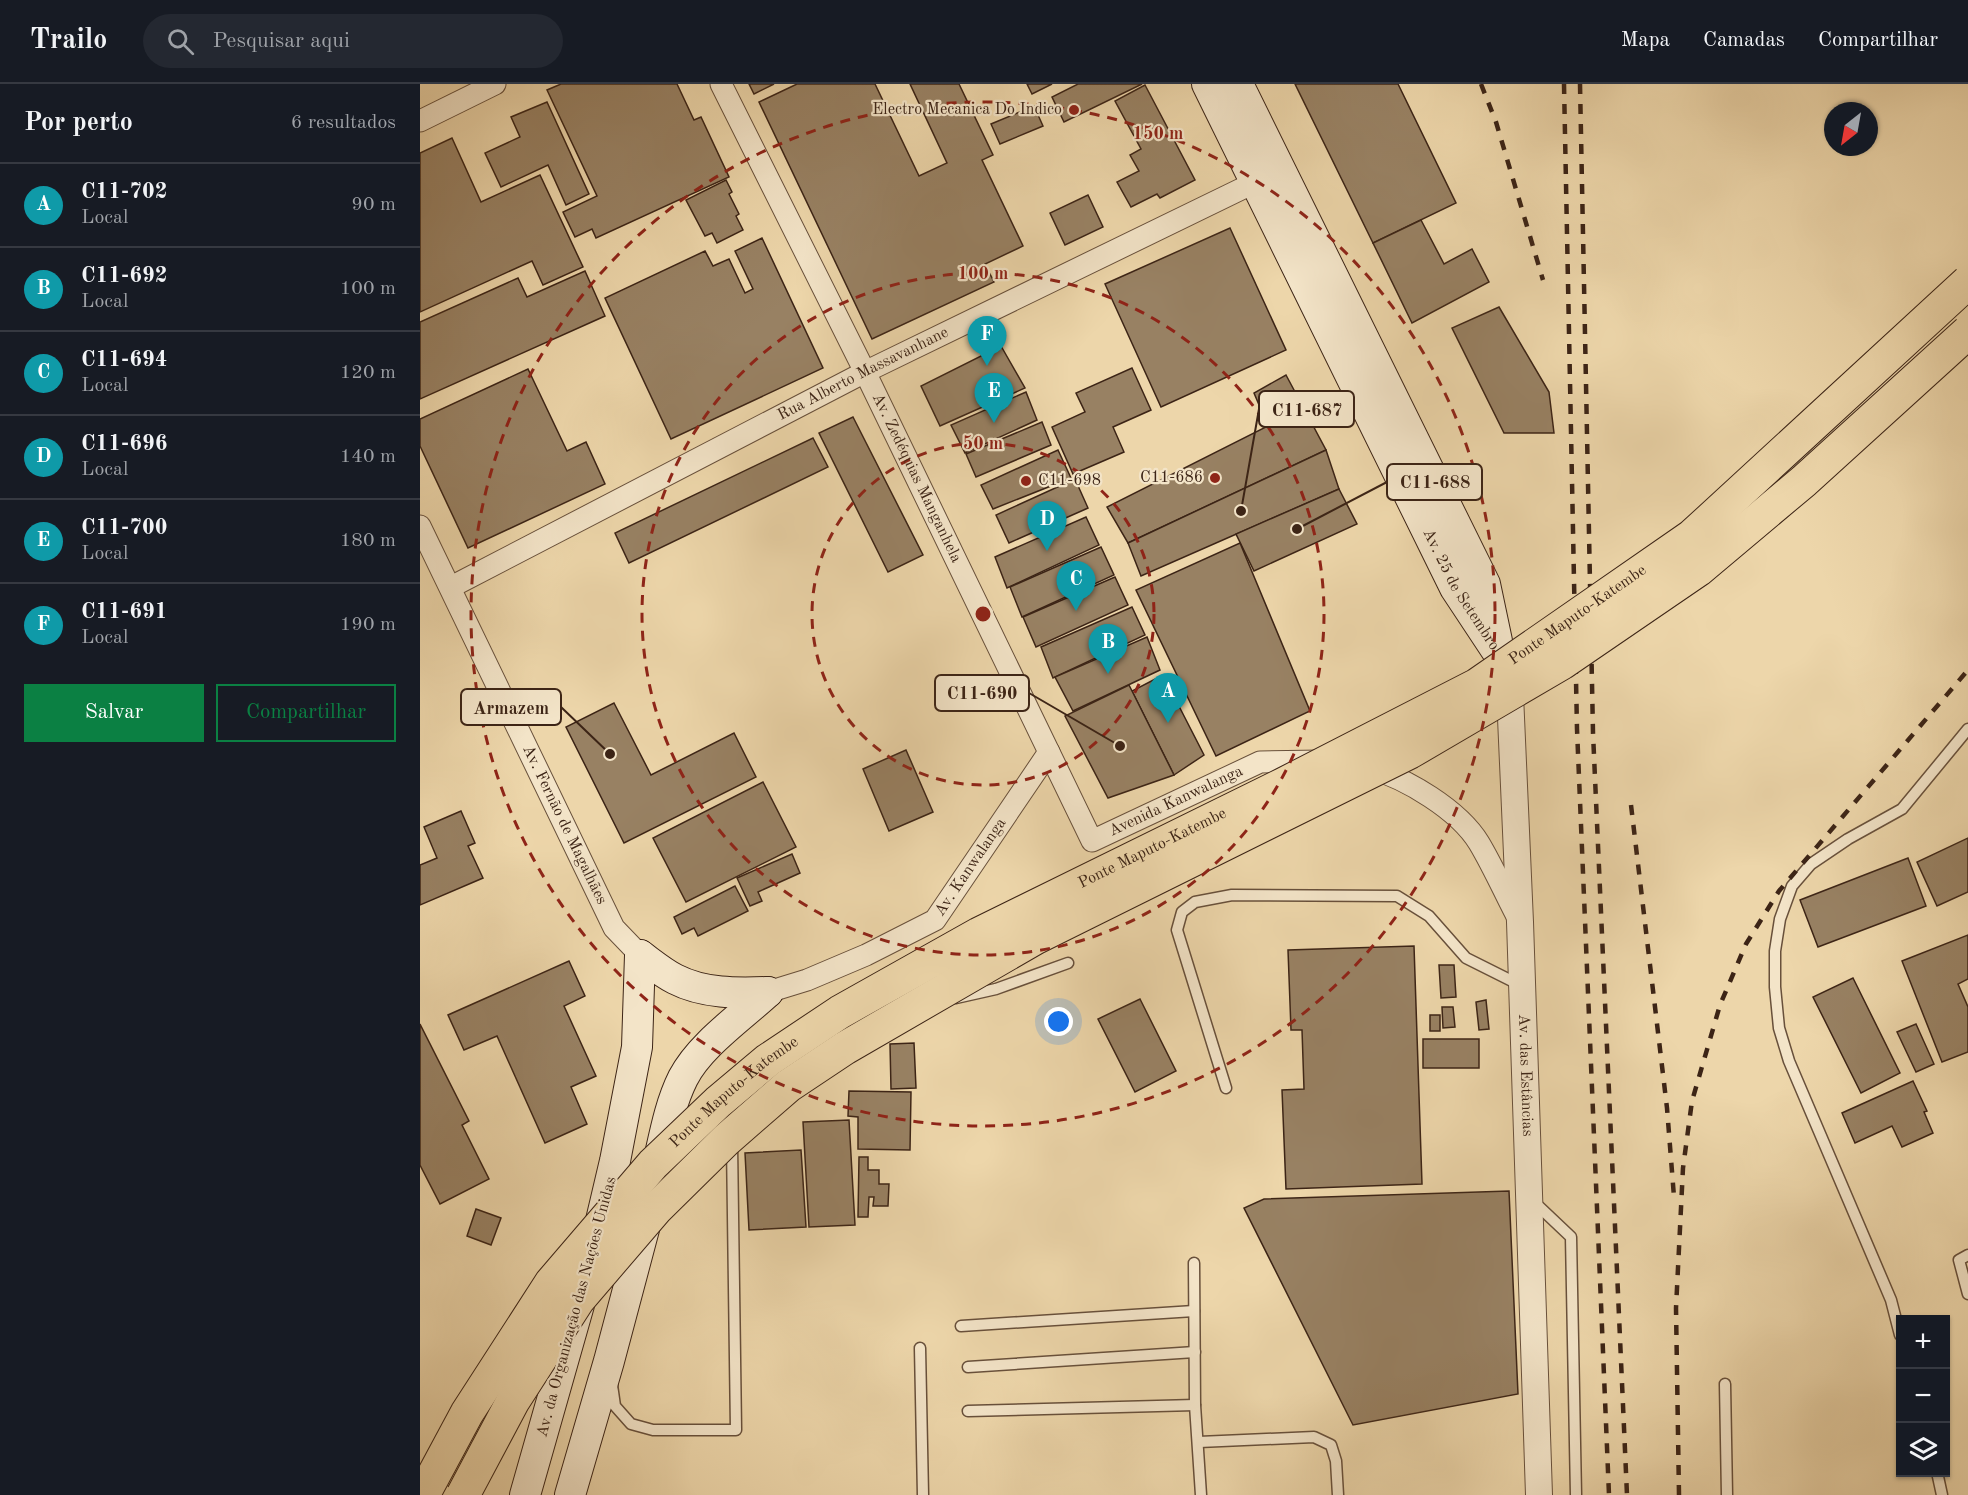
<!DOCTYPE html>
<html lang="pt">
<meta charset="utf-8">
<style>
:root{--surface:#171b24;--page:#242831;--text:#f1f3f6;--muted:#9ea1a6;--line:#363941;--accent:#0b8043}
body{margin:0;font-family:"Old Standard TT",serif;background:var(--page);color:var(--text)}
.controls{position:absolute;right:18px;bottom:18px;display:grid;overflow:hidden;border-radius:0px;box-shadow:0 2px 4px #0004}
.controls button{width:54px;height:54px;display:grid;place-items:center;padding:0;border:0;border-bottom:2px solid var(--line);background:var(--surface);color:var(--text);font:30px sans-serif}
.compass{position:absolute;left:1404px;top:18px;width:54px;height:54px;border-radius:50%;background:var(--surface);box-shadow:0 2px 4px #0004;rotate:211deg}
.you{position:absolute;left:639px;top:938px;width:21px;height:21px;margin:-15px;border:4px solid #fff;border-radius:50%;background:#1a73e8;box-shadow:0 0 0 9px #1a73e833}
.badge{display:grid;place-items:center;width:39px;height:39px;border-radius:50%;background:var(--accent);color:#fff;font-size:20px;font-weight:700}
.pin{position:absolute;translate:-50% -50px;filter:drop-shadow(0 2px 3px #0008)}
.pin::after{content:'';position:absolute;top:32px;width:21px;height:18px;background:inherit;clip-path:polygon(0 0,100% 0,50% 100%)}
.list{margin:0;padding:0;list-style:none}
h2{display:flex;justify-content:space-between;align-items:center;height:78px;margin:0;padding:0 24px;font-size:26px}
h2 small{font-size:20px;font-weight:400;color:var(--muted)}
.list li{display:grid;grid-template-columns:39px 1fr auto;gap:18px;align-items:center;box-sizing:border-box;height:84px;padding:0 24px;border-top:2px solid var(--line)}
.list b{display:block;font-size:22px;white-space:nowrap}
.list p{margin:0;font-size:20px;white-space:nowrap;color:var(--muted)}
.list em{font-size:20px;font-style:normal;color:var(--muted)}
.actions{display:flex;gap:12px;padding:18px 24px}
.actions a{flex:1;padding:14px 0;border:2px solid var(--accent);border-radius:0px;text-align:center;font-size:21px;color:var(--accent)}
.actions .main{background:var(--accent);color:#fff}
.icon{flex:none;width:33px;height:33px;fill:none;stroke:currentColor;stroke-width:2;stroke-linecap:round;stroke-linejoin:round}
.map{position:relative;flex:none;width:1548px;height:1411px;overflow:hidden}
header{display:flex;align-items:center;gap:36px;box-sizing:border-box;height:84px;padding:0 30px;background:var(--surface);border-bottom:2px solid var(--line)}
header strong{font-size:28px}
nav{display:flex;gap:33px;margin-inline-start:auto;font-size:21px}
.search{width:420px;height:54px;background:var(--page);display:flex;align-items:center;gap:15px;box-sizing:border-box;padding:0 21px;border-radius:33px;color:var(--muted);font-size:22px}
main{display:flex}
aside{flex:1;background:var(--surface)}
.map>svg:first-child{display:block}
</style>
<header>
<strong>Trailo</strong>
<div class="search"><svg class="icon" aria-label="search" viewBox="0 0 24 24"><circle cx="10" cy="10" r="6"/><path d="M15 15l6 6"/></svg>Pesquisar aqui</div>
<nav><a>Mapa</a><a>Camadas</a><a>Compartilhar</a></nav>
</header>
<main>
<aside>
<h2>Por perto<small>6 resultados</small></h2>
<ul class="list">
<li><span class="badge" style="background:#0f9aa8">A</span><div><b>C11-702</b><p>Local</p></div><em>90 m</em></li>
<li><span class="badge" style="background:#0f9aa8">B</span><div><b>C11-692</b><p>Local</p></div><em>100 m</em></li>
<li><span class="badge" style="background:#0f9aa8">C</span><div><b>C11-694</b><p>Local</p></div><em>120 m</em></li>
<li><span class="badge" style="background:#0f9aa8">D</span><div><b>C11-696</b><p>Local</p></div><em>140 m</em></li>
<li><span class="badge" style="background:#0f9aa8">E</span><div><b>C11-700</b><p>Local</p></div><em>180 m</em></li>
<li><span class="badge" style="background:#0f9aa8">F</span><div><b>C11-691</b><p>Local</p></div><em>190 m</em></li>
</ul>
<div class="actions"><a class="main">Salvar</a><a>Compartilhar</a></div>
</aside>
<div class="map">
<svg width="1548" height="1411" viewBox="0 0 1548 1411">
<rect width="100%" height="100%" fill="#edd6aa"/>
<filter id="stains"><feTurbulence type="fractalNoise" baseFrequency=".00333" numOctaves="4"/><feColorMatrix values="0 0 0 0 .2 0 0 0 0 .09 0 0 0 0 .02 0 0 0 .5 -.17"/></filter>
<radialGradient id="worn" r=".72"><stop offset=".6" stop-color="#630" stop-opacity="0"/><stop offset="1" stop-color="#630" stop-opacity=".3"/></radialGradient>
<g fill="#988163" stroke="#3c2416" stroke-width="1.5">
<path d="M141 0H257L274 36 281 33 309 93 176 154 172 145 155 153 143 128 177 112 127 6Z"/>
<path d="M329 0H354L334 10Z"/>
<path d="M377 0H455L499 92 527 79 490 0H539L573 71 562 76 603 162 565 180 574 198 452 255 339 18Z"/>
<path d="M607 0H632L612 10Z"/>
<path d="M658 0H722L644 38 632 13Z"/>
<path d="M875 0H978L1036 119 953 159Z"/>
<path d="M725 1 775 96 740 114 737 110 711 123 697 98 719 87 710 71 721 65 695 17Z"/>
<path d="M127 18 169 110 146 121 128 81 81 103 65 69 100 53 91 33Z"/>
<path d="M614 22 623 42 580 60 571 40Z"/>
<path d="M32 54 61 118 120 91 163 183 123 201 112 177 0 228V69Z"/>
<path d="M306 96 312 108 309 110 319 130 316 132 323 146 297 159 292 149 285 152 266 116Z"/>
<path d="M668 111 683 143 645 161 630 129Z"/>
<path d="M1001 136 1024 180 1052 165 1069 198 992 239 953 159Z"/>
<path d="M810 144 866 266 741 323 685 200Z"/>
<path d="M342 154 403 284 251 355 185 214 285 167 293 182 309 175 325 209 333 205 315 167Z"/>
<path d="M165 187 185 232 0 315V238L98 194 107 213Z"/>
<path d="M1079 223 1129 308 1134 349H1084L1032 244Z"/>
<path d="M581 262 605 304 520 342 501 302Z"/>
<path d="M712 284 731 326 693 343 704 368 653 390 632 343 665 328 656 309Z"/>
<path d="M108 285 147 367 166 358 185 400 48 464 0 362V335Z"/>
<path d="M866 291 906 366 708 459 687 423 848 342 834 309Z"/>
<path d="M606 308 617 336 545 369 531 341Z"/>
<path d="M433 333 503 471 468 488 399 349Z"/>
<path d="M622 338 631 361 556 393 546 370Z"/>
<path d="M393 354 408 383 209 479 195 449Z"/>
<path d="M638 366 651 394 573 425 561 401Z"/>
<path d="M906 366 919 405 721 492 708 459Z"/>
<path d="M655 395 668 424 589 459 576 431Z"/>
<path d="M919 405 937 440 834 487 816 450Z"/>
<path d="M666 433 679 461 587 504 575 473Z"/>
<path d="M820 459 890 627 796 672 716 506Z"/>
<path d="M681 463 694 491 602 533 590 503Z"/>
<path d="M695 493 708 521 616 563 603 533Z"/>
<path d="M712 523 725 551 633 594 621 563Z"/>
<path d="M727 553 740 586 653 627 635 593Z"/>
<path d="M743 591 784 671 754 691 712 607Z"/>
<path d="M709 601 754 691 688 714 645 632Z"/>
<path d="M194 619 231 691 314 649 336 693 204 759 146 643Z"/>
<path d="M486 666 513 728 469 747 443 685Z"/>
<path d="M343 698 376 763 266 818 233 754Z"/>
<path d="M41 727 55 759 48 762 63 794 0 821V781L17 774 4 743Z"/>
<path d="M1548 754V808L1517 822 1497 778Z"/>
<path d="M372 770 380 789 338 808 342 817 330 822 317 794Z"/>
<path d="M1488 774 1506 822 1398 863 1380 816Z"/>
<path d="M315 802 328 827 278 852 274 844 262 850 254 833Z"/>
<path d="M1548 851V895L1538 900 1548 923V968L1522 978 1482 877Z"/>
<path d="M994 862 1002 1100 866 1105 862 1006 884 1005 882 946H871L868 866Z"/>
<path d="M149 877 165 912 144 922 176 992 151 1003 167 1040 125 1059 77 952 44 966 28 931Z"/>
<path d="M1019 881H1034L1036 913 1021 914Z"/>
<path d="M1433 894 1480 989 1441 1009 1393 913Z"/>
<path d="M720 915 756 987 715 1008 678 935Z"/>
<path d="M1066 916 1069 945 1059 946 1056 918Z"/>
<path d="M1022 923H1033L1035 943 1023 944Z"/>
<rect x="1010" y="931" width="10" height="16"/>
<path d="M0 940 49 1037 42 1041 69 1095 20 1120 0 1081Z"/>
<path d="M1496 940 1514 980 1496 988 1477 948Z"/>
<rect x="1003" y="955" width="56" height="29"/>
<path d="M494 959 496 1004 471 1005 470 960Z"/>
<path d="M1493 997 1507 1027 1504 1028 1513 1049 1482 1063 1472 1042 1435 1059 1422 1029Z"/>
<path d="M429 1007 491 1008 490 1066 438 1065V1033L428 1032Z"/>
<path d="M429 1036 435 1141 389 1143 383 1038Z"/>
<path d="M381 1066 386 1143 329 1146 325 1069Z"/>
<path d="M439 1073H448V1086H459V1100H469L468 1122H453L454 1113H449L448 1133H438Z"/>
<path d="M1089 1107 1098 1310 933 1341 824 1124 844 1115Z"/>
<path d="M56 1125 81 1134 71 1161 47 1152Z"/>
</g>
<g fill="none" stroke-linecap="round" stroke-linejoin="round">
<g stroke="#68503b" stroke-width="13">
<g id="service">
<path d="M536 914 576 905 648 879"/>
<path d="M806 1004 757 846 762 828 775 818 812 811 977 812 1009 832 1046 874 1102 902"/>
<path d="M1113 1117 1151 1153 1156 1411"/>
<path d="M1548 1171 1539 1176 1548 1210"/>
<path d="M774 1179 775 1321 781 1411"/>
<path d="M541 1242 774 1227"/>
<path d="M1480 1251 1471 1216 1369 977 1359 944 1355 903V867L1360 835 1372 802 1391 780 1428 755 1482 725 1548 645"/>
<path d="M500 1264 503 1411"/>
<path d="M548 1283 775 1268"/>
<path d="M1305 1300 1307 1411"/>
<path d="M192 1301 195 1322 211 1340 233 1346H316L312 1060"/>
<path d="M548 1327 775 1321"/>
<path d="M779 1358 894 1353 911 1361 916 1377 918 1411"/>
<path d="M1517 1388 1522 1411"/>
</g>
</g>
<g stroke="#68503b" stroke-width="23">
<g id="minor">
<path id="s1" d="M301 0 445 288 672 757 840 678 901 677"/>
<path d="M0 37 75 0"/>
<path id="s2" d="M0 442 194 844 220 871"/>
<path id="s3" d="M31 503 445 288 848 92"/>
<path d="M949 684C986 694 1039 726 1059 759 1074 784 1086 812 1100 838"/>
<path id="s4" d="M348 908 387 896 446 871 515 836 629 668"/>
</g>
</g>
<g stroke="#68503b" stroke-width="28">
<g id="tertiary">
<path id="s5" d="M1086 593 1090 611 1100 838 1119 1411"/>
</g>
</g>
<g stroke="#3c2416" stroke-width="32">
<g id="secondary">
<path id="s6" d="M787 0 1035 504 1080 572"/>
<path d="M818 0 1065 500 1077 557"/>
<path d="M220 871C231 879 243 889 255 895 284 910 317 909 348 908"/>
<path d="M237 1084C244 1054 249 1022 263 994 280 961 321 933 348 908"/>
<path d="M179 1145 195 1077 217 963 220 871"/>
<path d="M105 1411 159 1221"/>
<path d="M150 1411 189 1277 227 1134"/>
</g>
</g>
<use href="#service" stroke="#f3e4c8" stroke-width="10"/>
<use href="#minor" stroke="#f3e4c8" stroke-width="21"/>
<use href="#tertiary" stroke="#f3e4c8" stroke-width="26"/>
<use href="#secondary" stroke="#f3e4c8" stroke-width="30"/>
<g stroke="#3c2416" stroke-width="4.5" stroke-dasharray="10 10" stroke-linecap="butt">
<path d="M1061 0 1076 38 1123 196"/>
<path d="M1144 0 1157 645 1189 1411"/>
<path d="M1160 0 1173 649 1207 1411"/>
<path d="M1211 721 1247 1024 1254 1113"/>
<path d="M1259 1411 1256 1224 1263 1084 1272 1017 1300 921 1326 860 1359 807 1548 586"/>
</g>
<g stroke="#3c2416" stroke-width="35" stroke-linecap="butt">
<g id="trunk-bridge">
<path id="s7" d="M3 1411 47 1329 131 1199 233 1080 298 1018 348 976 420 928 559 850 864 700 1057 601 1272 452 1548 198"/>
<path d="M43 1411 93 1317 158 1216 236 1125 306 1056 368 1002 425 964 615 854 990 668 1142 579 1278 486 1384 397 1548 248"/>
</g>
</g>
<use href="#trunk-bridge" stroke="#edd6aa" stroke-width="33"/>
</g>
<g fill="none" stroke="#8f2418" stroke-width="3" stroke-dasharray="10 8">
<circle cx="563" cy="530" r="171"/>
<circle cx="563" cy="530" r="341"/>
<circle cx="563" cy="530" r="512"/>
</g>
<g fill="#8f2418" stroke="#f3e4c8" stroke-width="2">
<circle cx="654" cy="26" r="6"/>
<circle cx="795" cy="394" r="6"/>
<circle cx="606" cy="397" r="6"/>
</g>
<g text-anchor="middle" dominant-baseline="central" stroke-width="4.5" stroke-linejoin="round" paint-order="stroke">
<g font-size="16" fill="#3c2416" stroke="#f3e4c8" text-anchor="end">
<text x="642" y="26">Electro Mecanica Do Indico</text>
<text x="783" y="394">C11-686</text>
<text x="618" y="397" text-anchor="start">C11-698</text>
</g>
<g font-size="16" fill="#3c2416" stroke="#f3e4c8">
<text stroke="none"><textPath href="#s3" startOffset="464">Rua Alberto Massavanhane</textPath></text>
<text stroke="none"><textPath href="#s1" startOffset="440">Av. Zedéquias Manganhela</textPath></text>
<text stroke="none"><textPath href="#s6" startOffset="566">Av. 25 de Setembro</textPath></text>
<text stroke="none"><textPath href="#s7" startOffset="1485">Ponte Maputo-Katembe</textPath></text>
<text stroke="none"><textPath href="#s1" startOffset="936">Avenida Kanwalanga</textPath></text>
<text stroke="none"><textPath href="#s2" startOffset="332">Av. Fernão de Magalhães</textPath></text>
<text stroke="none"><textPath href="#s7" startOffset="999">Ponte Maputo-Katembe</textPath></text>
<text stroke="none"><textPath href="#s4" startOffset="246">Av. Kanwalanga</textPath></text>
<text stroke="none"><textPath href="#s5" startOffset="399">Av. das Estâncias</textPath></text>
<text stroke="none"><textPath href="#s7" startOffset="513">Ponte Maputo-Katembe</textPath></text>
<text transform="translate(157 1223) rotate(-75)">Av. da Organização das Nações Unidas</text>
</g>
</g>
<circle cx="563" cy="530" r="9" fill="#8f2418" stroke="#f3e4c8" stroke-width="3"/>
<g font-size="18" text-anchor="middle" font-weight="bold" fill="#8f2418" stroke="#f3e4c8" stroke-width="4.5" stroke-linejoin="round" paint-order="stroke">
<text x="738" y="55">150 m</text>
<text x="563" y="195">100 m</text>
<text x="563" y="365">50 m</text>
</g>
<path fill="none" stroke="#3c2416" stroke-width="2" d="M821 427L839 325M877 445L967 398M700 662L609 609M190 670L141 623"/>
<g fill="#3c2416" stroke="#f3e4c8" stroke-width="2">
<circle cx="821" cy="427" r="6"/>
<circle cx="877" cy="445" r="6"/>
<circle cx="700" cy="662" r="6"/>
<circle cx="190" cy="670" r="6"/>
</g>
<g fill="#f3e4c8" stroke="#3c2416" stroke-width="2">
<rect x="839" y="307" width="95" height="36" rx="6"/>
<rect x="967" y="380" width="95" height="36" rx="6"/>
<rect x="515" y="591" width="94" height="36" rx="6"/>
<rect x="41" y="605" width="100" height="36" rx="6"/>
</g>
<g font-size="18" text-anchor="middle" font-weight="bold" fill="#3c2416">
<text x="887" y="332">C11-687</text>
<text x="1015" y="404">C11-688</text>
<text x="562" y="615">C11-690</text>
<text x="91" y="630">Armazem</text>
</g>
<rect width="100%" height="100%" filter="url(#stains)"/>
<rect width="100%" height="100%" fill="url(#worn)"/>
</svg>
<div class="controls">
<button>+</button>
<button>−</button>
<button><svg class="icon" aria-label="layers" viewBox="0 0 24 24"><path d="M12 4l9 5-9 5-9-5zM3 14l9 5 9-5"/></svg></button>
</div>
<svg class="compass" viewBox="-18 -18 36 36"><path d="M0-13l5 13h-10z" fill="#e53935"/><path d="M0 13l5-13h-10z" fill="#9ea1a6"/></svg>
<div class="you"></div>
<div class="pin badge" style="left:748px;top:639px;background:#0f9aa8">A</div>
<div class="pin badge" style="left:688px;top:590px;background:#0f9aa8">B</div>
<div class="pin badge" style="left:656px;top:527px;background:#0f9aa8">C</div>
<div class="pin badge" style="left:627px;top:467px;background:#0f9aa8">D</div>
<div class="pin badge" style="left:574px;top:339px;background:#0f9aa8">E</div>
<div class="pin badge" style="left:567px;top:282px;background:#0f9aa8">F</div>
</div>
</main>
